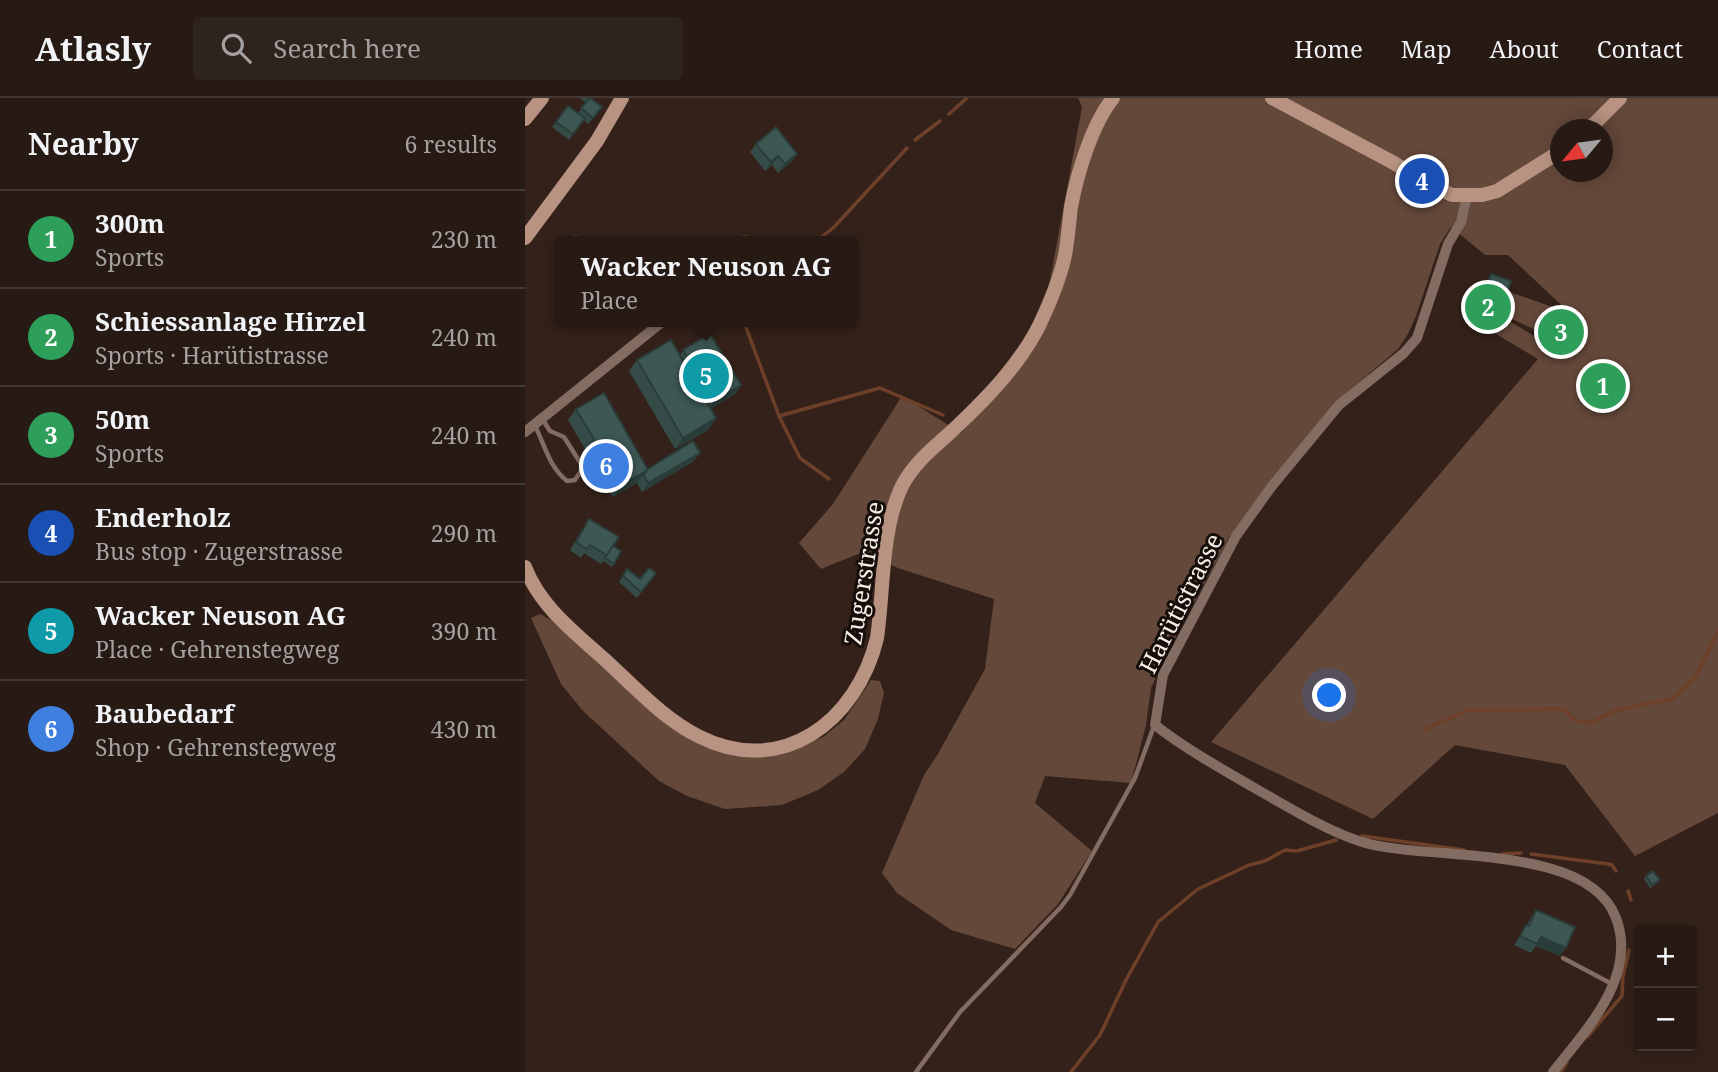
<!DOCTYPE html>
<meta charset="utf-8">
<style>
:root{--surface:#271a14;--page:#2f231d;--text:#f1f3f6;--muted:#a4a1a0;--line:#433834;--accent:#b45309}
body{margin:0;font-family:"Noto Serif",serif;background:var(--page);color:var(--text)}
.controls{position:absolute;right:21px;bottom:21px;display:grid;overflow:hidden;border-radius:7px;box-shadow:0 4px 18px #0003}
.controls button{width:63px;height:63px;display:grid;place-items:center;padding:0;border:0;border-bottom:2px solid var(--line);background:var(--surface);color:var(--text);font:35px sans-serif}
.compass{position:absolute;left:1025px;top:21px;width:63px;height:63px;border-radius:50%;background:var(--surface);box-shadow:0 4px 18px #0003;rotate:241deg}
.you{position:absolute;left:805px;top:598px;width:24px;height:24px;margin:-18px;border:5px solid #fff;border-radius:50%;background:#1a73e8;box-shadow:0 0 0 10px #1a73e833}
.badge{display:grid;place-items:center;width:46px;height:46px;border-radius:50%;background:var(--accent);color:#fff;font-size:23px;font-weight:700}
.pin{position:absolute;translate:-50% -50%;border:4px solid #fff;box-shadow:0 2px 7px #0006}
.popup{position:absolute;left:29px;top:138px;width:304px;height:91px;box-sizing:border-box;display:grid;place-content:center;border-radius:7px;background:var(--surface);filter:drop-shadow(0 2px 5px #0005);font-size:23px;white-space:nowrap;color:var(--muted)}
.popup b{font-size:26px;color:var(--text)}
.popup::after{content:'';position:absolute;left:50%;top:100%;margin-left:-14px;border:14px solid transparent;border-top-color:var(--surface)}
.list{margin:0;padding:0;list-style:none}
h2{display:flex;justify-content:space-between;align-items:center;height:91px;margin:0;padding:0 28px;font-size:30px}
h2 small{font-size:23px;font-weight:400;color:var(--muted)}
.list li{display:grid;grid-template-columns:46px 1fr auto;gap:21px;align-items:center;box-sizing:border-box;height:98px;padding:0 28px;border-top:2px solid var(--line)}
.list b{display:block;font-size:26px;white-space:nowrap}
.list p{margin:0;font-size:23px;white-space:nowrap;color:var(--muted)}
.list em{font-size:23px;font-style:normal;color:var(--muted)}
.icon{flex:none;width:38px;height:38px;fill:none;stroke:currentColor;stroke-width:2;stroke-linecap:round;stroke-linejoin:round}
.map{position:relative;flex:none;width:1193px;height:974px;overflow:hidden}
header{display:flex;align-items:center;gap:42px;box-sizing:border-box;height:98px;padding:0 35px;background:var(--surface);border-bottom:2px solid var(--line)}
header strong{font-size:33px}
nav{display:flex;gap:38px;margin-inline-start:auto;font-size:24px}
.search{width:490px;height:63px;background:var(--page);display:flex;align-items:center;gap:18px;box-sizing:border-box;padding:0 24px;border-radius:7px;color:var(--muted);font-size:26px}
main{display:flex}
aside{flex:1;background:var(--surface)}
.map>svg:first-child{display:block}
</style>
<header>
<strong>Atlasly</strong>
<div class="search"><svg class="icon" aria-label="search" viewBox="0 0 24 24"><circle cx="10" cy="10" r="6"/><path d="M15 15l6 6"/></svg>Search here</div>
<nav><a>Home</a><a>Map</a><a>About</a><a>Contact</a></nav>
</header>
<main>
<aside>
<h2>Nearby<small>6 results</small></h2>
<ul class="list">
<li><span class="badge" style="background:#2e9e5b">1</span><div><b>300m</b><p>Sports</p></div><em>230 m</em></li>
<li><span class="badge" style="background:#2e9e5b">2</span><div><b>Schiessanlage Hirzel</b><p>Sports · Harütistrasse</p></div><em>240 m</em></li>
<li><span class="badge" style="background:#2e9e5b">3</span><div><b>50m</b><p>Sports</p></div><em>240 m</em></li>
<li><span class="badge" style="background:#1a4fb4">4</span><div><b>Enderholz</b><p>Bus stop · Zugerstrasse</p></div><em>290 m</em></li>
<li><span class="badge" style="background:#0f9aa8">5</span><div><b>Wacker Neuson AG</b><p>Place · Gehrenstegweg</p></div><em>390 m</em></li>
<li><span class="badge" style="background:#3f7fe0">6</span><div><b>Baubedarf</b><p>Shop · Gehrenstegweg</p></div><em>430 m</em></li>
</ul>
</aside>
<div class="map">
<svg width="1193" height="974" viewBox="0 0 1193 974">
<rect width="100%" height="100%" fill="#34221a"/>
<g fill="#64483a" fill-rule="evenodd">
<path d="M553 0H1193V715L1110 758 1040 667 930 647 848 721 686 644 1013 261 966 233 975 218 1025 247 1030 241 976 216 982 193 1045 215 983 157H960L926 129 915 146 891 218 883 236 873 251 811 304 744 384 705 438 644 551 626 590 621 627 606 685 520 678 510 705 567 753 533 806 490 851 426 832 372 795 357 775 399 677 413 656 460 571 469 501 373 470 338 454 296 471 274 445 308 406 377 298 436 335 483 285 515 237 557 9ZM1036 32H1078V74H1036Z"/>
<path d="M15 516 26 522 142 627 169 644 204 656 279 647 298 639 319 622 346 582 355 583 359 595 353 621 340 651 319 674 293 692 257 707 200 711 162 698 134 683 58 613 36 586 6 520Z"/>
</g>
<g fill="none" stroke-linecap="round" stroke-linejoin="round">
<g stroke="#6f4029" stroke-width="3.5">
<path d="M424 16 442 0"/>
<path d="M390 42 415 23"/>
<path d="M50 139 75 143"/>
<path d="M180 143 221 139 237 143"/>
<path d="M292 143 309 129 382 50"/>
<path d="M219 224 254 318 275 360 304 381"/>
<path d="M254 318 355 290 418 317"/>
<path d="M899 632 943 612 1039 611 1049 622 1066 625 1091 612 1147 601 1170 580 1193 533"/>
<path d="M837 738 939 752"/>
<path d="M977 756 996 755"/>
<path d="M1006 756 1083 766 1087 767 1091 773"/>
<path d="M1103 793 1106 802"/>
<path d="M1062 939 1097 898 1098 878 1104 852"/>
<path d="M546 974 575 937 601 882 633 824 673 791 724 767 740 763 760 752 772 753 811 742"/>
<path d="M1036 974 1042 964"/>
</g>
<g stroke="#836c61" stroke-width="4.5">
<path d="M10 328C20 347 24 369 42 383L50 382 56 373V366L39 339 25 333 18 322"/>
<path d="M1038 860 1087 886"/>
<path d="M391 974 435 914 536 809 545 797 610 680 629 628"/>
</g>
<g stroke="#836c61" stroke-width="10">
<path d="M942 98 936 124 923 146 892 240 879 255 814 307 747 388 711 438 638 577 630 627C662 652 697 671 733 692 767 711 800 732 837 744 902 764 1063 744 1091 820 1113 878 1062 931 1028 974"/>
<path d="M0 334 137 224"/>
</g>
<g stroke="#b89382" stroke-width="14">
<path d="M747 0 869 65 897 83 927 97H957L972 93 1036 53"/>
<path d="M0 21 17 0"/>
<path d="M1063 32 1095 0"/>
<path d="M0 140 72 43 97 0"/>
<path d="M0 469C15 508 48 533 78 560 108 587 137 620 173 638 257 681 332 623 352 540 359 492 356 431 377 388 389 365 408 350 427 333 462 300 500 262 519 217 528 197 536 177 540 157 543 141 544 125 546 109 552 76 567 26 588 0"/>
</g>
</g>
<g fill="#344b47">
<path d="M55 0H68L67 1 77 9 63 26 58 21 44 42 27 29 43 8 53 15 61 5Z"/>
<path d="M231 46 272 56 266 64 253 75 247 67 240 73 225 54Z"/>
<path d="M966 176 969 223 963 232 944 221 955 202 960 185Z"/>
<path d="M158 252 216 287 210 296 186 311 191 320 183 332 150 351 104 273 112 262 155 258Z"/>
<path d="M51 311 123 371 169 363 117 394 112 385 88 399 43 322Z"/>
<path d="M64 421 85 452 96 453 87 469 78 463 76 466 59 455 56 460 45 452Z"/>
<path d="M102 471 115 481 131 475 112 500 94 484Z"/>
<path d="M1121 778 1133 785 1125 790 1119 781Z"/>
<path d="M1011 812 1035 858 1011 848 1006 855 989 847Z"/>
</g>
<g fill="#2b3d3a">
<path d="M272 56 266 64 253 75 260 66Z"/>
<path d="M253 58 247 67 240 73 246 64Z"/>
<path d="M216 287 210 296 183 312 189 303Z"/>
<path d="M191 320 183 332 150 351 158 340Z"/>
<path d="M175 355 169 363 117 394 123 385Z"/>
<path d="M123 372 119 378 118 376 112 385 88 399 96 387Z"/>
<path d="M1016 839 1041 850 1035 858 1011 848Z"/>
</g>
<g fill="#3d5753" stroke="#2b3d3a" stroke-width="2">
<path d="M65 0 77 9 68 20 56 10Z"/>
<path d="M43 8 60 20 48 36 31 24Z"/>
<path d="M251 29 272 56 260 66 253 58 246 64 231 46Z"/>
<path d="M966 176 986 183 978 207 969 223 950 212 961 193Z"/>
<path d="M185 236 216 287 189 303 158 252Z"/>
<path d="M146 242 191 320 158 340 112 262Z"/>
<path d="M79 295 123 372 96 387 51 311Z"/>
<path d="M168 343 175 355 123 385 118 376 121 374 123 371Z"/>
<path d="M64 421 94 439 82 457 65 447 62 451 51 444Z"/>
<path d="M88 448 96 453 89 466 80 460Z"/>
<path d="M124 470 131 475 116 494 98 478 102 471 115 481Z"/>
<path d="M1128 773 1135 782 1127 787 1121 778Z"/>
<path d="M1011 812 1050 829 1041 850 1016 839 1012 846 995 838 1001 827 1004 828Z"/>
</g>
<g text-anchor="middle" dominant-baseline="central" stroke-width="6" stroke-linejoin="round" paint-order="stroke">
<g font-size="24" fill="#f8ece6" stroke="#160e0a">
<text transform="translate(338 475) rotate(-81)">Zugerstrasse</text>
<text transform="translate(655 505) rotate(-63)">Harütistrasse</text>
</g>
</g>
</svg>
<div class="controls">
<button>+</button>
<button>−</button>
</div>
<svg class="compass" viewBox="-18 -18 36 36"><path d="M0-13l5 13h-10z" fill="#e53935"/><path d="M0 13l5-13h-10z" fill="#a4a1a0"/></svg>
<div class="you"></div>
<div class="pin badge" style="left:1078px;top:288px;background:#2e9e5b">1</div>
<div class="pin badge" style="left:963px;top:209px;background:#2e9e5b">2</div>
<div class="pin badge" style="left:1036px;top:234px;background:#2e9e5b">3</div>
<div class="pin badge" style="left:897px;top:83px;background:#1a4fb4">4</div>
<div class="pin badge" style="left:181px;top:278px;background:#0f9aa8">5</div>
<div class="popup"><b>Wacker Neuson AG</b>Place</div>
<div class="pin badge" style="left:81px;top:368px;background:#3f7fe0">6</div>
</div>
</main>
